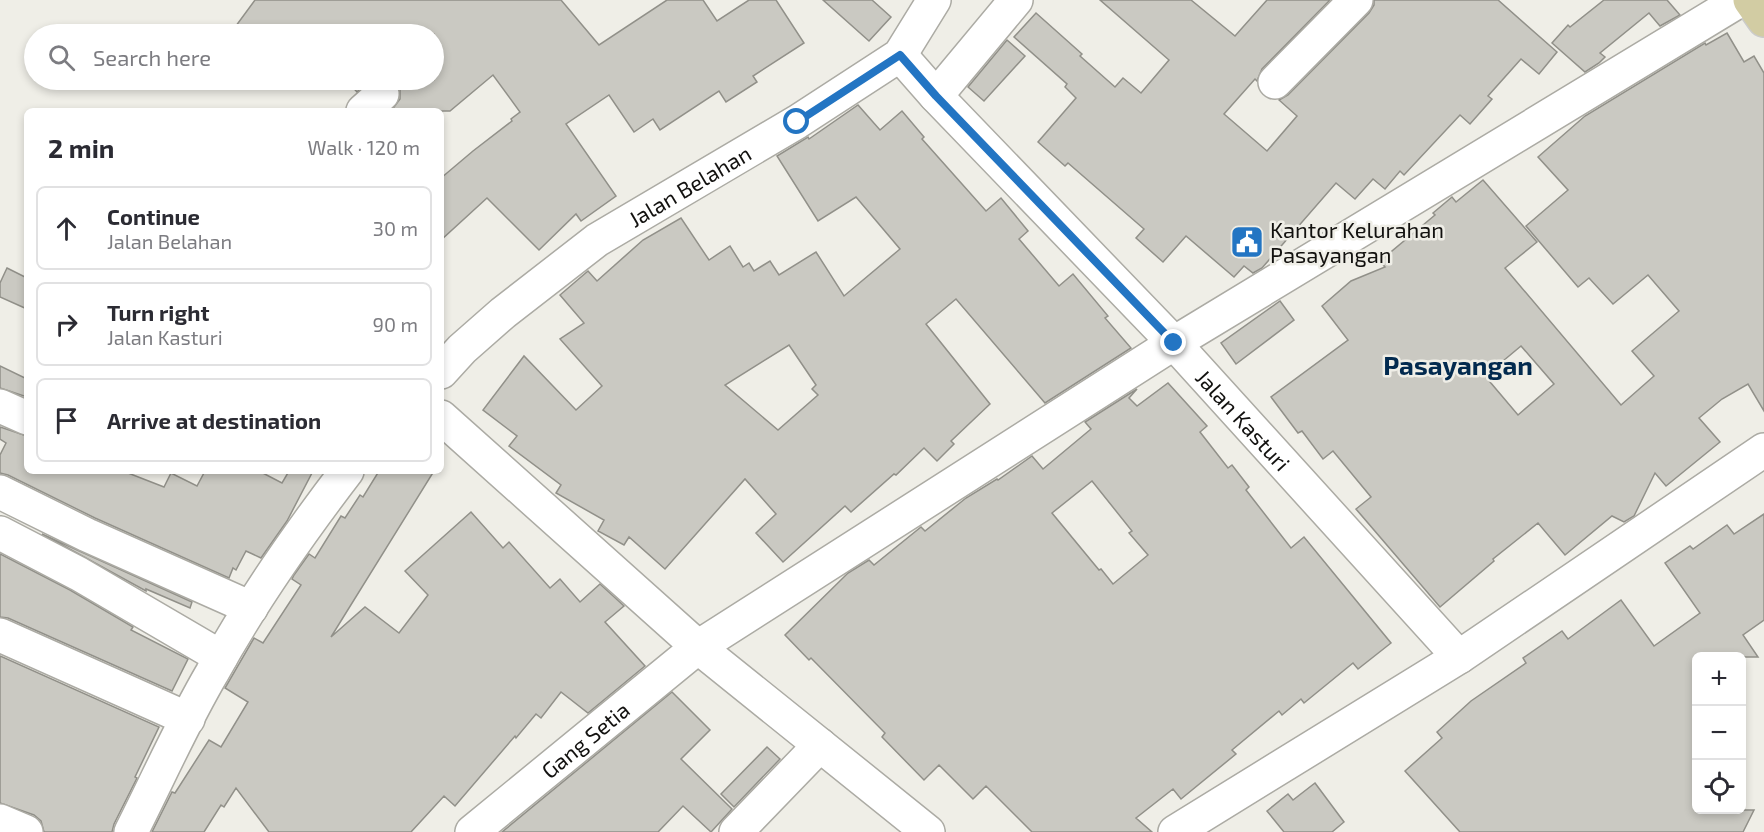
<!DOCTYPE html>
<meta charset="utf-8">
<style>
:root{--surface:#fff;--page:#f2f2f3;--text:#2b2b33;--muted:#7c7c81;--line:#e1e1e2}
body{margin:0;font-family:"Exo 2",sans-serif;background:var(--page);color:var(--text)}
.controls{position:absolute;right:18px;bottom:18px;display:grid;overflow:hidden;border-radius:9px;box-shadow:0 3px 9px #0003}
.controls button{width:54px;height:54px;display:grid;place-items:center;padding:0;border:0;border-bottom:2px solid var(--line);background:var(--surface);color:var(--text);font:30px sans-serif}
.stop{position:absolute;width:18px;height:18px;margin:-14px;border:4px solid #2375c3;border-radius:50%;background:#fff}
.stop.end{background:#2375c3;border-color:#fff;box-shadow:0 2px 6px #0008}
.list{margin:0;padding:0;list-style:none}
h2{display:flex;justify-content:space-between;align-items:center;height:78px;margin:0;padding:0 24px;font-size:26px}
h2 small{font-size:20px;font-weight:400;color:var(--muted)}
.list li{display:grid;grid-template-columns:39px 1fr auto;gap:18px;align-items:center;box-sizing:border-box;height:84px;margin:0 12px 12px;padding:0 12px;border:2px solid var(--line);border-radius:9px}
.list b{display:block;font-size:22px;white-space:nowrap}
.list p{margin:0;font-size:20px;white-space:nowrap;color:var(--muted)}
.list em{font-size:20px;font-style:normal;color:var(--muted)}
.icon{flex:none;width:33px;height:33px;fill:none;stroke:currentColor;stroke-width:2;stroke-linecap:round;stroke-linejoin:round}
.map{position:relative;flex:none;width:1764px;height:832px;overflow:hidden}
.search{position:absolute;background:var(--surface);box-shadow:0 3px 9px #0003;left:24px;top:24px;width:420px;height:66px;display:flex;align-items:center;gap:15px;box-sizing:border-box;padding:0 21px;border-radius:33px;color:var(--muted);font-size:22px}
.panel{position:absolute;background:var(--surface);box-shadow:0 3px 9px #0003;left:24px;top:108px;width:420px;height:366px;border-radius:9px}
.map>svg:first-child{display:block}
</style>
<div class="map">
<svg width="1764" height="832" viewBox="0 0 1764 832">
<rect width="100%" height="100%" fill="#efeee7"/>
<g fill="#cac9c2" stroke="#919089" stroke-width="1.5" fill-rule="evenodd">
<path d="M255 0H561L599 45 667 0H703L717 21 749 0H776L804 43 753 76 757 82 726 102 719 91 660 130 653 119 634 132 609 95 566 124 616 196 581 221 576 214 539 250 487 198 441 240V178L473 151 512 121 511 119 520 112 493 75 450 111H391L400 99V90L393 80H434V34H230Z"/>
<path d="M823 0H872L891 17 869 41Z"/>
<path d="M1100 0H1191L1235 36 1267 0H1330L1262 69 1257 81 1255 79 1224 114 1267 151 1297 116 1279 100 1288 95 1369 13 1374 5V0H1498L1557 52 1539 74 1521 59 1488 96 1492 99 1470 124 1460 115 1404 175 1400 171 1385 189 1373 179 1355 199 1336 183 1262 268 1253 273 1244 266 1234 277 1186 236 1163 262 1136 238 1144 229 1068 163 1065 166 1038 142 1076 98 1065 87 1067 84 1014 37 1036 13 1082 54 1080 56 1115 87 1123 78 1141 93 1169 60Z"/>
<path d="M1604 0H1667L1680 15 1660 26 1649 13 1600 53 1605 57 1599 63 1585 72 1552 43 1568 25 1570 27Z"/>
<path d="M1727 33 1744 62 1754 56 1764 73V411L1748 384 1722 399 1699 418 1720 442 1666 486 1655 473 1634 516 1624 522 1612 516 1565 555 1538 523 1493 559 1494 561 1440 607 1356 509 1371 497 1333 451 1323 459 1302 431 1298 433 1271 397 1348 340 1322 306 1351 281 1385 267 1380 261 1435 215 1433 213 1452 197 1456 202 1483 180 1537 242 1505 268 1621 405 1654 376 1632 351 1679 311 1648 275 1613 304 1589 278 1578 287 1526 226 1568 190 1538 157 1585 116 1705 43 1706 45ZM1521 346 1554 384 1518 415 1485 376Z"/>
<path d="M1007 40 1025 56 984 101 968 87Z"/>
<path d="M346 80H370L357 92Z"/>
<path d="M858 105 880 130 902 111 924 137 922 139 986 211 1001 198 1028 231 1019 239 1059 286 1073 274 1108 316 1105 318 1131 348 1045 403 956 299 926 324 990 404 951 441 954 444 937 461 924 448 896 475 894 474 851 512 845 506 783 562 756 533 776 514 745 479 665 569 629 537 624 545 598 531 604 520 556 493 561 485 509 446 517 436 483 410 524 356 576 410 602 386 560 339 584 323 560 295 588 271 597 281 643 240 681 218 709 260 730 246 743 267 749 263 754 271 770 261 779 275 816 252 844 296 900 249 856 197 818 221 777 156 808 137 809 139ZM789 345 816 385 812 389 818 395 778 430 725 385Z"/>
<path d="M7 268 27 278V309L0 297V283Z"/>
<path d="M1280 301 1294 320 1236 364 1221 343Z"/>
<path d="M0 366 27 379V397L0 388Z"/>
<path d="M1168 383 1207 426 1200 432 1228 468 1232 465 1249 487 1246 490 1291 548 1304 537 1391 643 1358 669 1353 663 1304 703 1301 699 1282 715 1279 711 1232 750 1236 754 1181 799 1173 789 1136 818 1152 832H1032L986 786 973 799 939 765 924 780 882 737 885 733 811 658 809 660 785 635 848 573 869 560 874 565 921 527 925 531 966 498 997 479 998 480 1032 456 1043 469 1091 429 1085 422 1137 389 1129 398 1137 406ZM1092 481 1132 531 1129 533 1148 555 1113 584 1101 569 1099 570 1052 513Z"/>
<path d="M0 427 27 436V471H123L164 487 171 473 197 486 205 471H259L282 483 289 471H313L287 521 261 558 246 551 236 570 233 568 229 578 95 518 8 475 0 473V455L6 443 0 439Z"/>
<path d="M379 471H434L331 637 365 607 399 633 428 595 405 571 471 512 503 548 509 542 550 588 560 579 580 602 600 584 624 606 605 622 645 666 588 713 561 692 541 718 536 714 516 738 515 736 455 806 444 796 411 832H269L236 788 224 807 221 805 204 832H152L172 792 175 793 209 740 221 747 248 702 225 688 254 638 263 643 301 585 292 579 294 575 309 554 315 558 341 516 345 518 360 495 363 497Z"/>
<path d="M1764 514V620L1743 635 1758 657H1696V810H1754L1743 832H1460L1405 771 1442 738 1437 732 1471 701 1526 663 1523 658 1562 631 1568 639 1621 600 1654 646 1700 613 1665 563 1690 546 1693 549 1727 525 1734 534Z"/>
<path d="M42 534 192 602 190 608 146 589V591Z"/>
<path d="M0 554 70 590 133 627 131 630 188 659 172 691 8 618 0 617Z"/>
<path d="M0 656 159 727 135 777 137 778 114 824 112 832H44L41 821 34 815 0 803Z"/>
<path d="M672 692 710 730 681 759 732 809 711 832 683 806 658 832H502Z"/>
<path d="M767 747 780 759 734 807 721 794Z"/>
<path d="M1315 783 1344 822 1332 832H1284L1267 811 1288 794 1293 800Z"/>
</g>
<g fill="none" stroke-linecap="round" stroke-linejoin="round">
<g stroke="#acaba4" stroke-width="36">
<g id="minor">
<path id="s1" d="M900 55 936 96 1174 343 1459 657"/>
<path d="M1275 82 1356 0"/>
<path d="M936 96 1016 0"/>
<path d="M363 111 382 94"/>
<path id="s2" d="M441 372 462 349 503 313 597 240 797 122 900 55 934 0"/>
<path d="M0 406 27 418"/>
<path d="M441 417 698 647 928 832"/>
<path d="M0 492 87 535 251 608"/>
<path d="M0 533 79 574 221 657"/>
<path d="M0 635 188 719"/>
<path d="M0 821 26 832"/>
<path d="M131 832C158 779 182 724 212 673 251 602 298 535 347 471"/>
<path id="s3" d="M472 832 698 647 1174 343 1740 0"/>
<path d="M736 832 820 745"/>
<path d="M1175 832 1459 657 1764 450"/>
</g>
</g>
<g stroke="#cbcbca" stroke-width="36">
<path id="major" d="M1750 0 1764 20"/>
</g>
<use href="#minor" stroke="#fff" stroke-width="33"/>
<use href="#major" stroke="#d2cca3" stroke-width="33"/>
</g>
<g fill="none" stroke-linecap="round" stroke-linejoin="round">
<path stroke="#2375c3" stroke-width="8" d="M797 122 900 55 936 96 1174 343"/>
</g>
<defs>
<g id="civic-square" transform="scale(1.725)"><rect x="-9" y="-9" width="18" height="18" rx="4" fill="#2375c3" stroke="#efeee7"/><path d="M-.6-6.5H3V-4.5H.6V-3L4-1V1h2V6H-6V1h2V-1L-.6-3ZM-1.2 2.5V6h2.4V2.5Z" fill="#fff"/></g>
</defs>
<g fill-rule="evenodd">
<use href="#civic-square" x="1247" y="242"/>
</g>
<g text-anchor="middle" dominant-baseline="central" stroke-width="5" stroke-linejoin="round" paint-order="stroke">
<g font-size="22" fill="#12110f" stroke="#efeee7">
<text stroke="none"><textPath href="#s2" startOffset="312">Jalan Belahan</textPath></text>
<text stroke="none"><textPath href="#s1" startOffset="501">Jalan Kasturi</textPath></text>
<text stroke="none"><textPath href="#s3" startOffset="146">Gang Setia</textPath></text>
</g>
<g font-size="22" fill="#12110f" stroke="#efeee7" text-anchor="start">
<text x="1270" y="229">Kantor Kelurahan<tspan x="1270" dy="25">Pasayangan</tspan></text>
</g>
<g font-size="26" font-weight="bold" fill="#022a4f" stroke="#efeee7">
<text x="1458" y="364">Pasayangan</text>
</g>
</g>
</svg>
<div class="controls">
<button>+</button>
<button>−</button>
<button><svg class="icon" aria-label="locate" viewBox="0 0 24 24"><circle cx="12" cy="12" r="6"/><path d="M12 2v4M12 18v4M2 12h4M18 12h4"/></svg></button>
</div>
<div class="stop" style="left:797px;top:122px"></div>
<div class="stop end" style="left:1174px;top:343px"></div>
<div class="search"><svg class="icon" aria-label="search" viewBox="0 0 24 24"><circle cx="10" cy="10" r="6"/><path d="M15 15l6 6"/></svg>Search here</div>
<section class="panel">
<h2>2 min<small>Walk · 120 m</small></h2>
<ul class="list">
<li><svg class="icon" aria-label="ahead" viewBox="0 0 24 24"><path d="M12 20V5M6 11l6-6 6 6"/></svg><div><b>Continue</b><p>Jalan Belahan</p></div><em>30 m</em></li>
<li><svg class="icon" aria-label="right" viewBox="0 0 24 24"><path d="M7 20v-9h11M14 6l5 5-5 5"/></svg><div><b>Turn right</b><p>Jalan Kasturi</p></div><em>90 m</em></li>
<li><svg class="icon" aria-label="arrive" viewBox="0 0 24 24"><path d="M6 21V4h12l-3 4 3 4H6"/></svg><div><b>Arrive at destination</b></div></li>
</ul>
</section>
</div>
